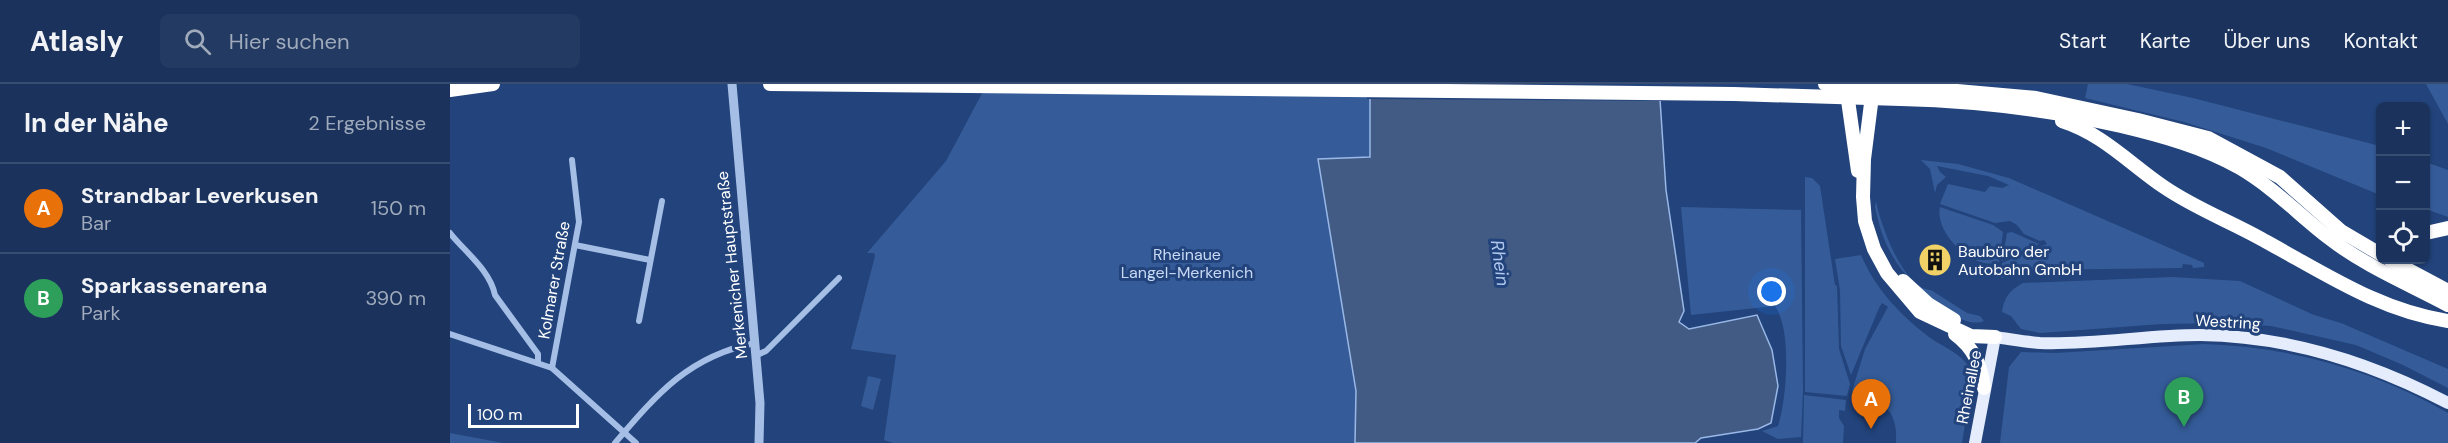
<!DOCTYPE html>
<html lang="de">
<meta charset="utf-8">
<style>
:root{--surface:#1a325c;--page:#233a62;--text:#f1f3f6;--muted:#9faabb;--line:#384d72;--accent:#bca0f2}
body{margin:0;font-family:"DM Sans",sans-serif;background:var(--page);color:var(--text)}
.controls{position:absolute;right:18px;top:18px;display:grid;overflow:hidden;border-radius:9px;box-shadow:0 2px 4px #0004}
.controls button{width:54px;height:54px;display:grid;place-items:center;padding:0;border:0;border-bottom:2px solid var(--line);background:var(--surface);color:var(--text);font:30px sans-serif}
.scale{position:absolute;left:18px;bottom:15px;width:111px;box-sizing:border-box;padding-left:6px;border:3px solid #fff;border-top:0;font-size:16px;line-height:21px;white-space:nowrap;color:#fff;-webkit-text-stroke:4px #22437b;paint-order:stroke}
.you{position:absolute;left:1322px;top:208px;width:21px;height:21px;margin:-15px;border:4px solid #fff;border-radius:50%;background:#1a73e8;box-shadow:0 0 0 9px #1a73e833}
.badge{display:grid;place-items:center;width:39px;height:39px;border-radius:50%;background:var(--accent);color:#fff;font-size:20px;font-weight:700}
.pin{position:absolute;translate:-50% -50px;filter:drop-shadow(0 2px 3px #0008)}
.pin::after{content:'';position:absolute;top:32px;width:21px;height:18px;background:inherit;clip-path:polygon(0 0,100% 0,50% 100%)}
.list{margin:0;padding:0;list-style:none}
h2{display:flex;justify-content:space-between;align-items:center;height:78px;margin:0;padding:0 24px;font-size:26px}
h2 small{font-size:20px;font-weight:400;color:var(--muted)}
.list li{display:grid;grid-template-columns:39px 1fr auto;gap:18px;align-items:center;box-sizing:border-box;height:90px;padding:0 24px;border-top:2px solid var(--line)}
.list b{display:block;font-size:22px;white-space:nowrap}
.list p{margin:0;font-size:20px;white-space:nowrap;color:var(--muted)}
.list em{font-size:20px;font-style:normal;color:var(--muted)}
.icon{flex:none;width:33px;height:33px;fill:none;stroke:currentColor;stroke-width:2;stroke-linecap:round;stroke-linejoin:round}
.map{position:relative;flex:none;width:1998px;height:359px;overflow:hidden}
header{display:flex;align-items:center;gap:36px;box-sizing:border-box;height:84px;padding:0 30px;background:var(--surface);border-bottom:2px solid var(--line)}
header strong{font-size:28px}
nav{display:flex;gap:33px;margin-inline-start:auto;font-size:21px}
.search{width:420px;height:54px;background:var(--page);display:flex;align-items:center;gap:15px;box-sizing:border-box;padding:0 21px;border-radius:9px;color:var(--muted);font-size:22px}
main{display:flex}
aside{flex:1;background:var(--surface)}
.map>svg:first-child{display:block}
</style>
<header>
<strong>Atlasly</strong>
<div class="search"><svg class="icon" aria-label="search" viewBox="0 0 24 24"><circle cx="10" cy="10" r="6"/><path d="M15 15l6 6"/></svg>Hier suchen</div>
<nav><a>Start</a><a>Karte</a><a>Über uns</a><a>Kontakt</a></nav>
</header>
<main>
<aside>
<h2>In der Nähe<small>2 Ergebnisse</small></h2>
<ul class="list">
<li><span class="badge" style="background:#e8710a">A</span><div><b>Strandbar Leverkusen</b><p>Bar</p></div><em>150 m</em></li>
<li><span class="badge" style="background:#2e9e5b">B</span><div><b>Sparkassenarena</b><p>Park</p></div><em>390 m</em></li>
</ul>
</aside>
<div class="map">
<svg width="1998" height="359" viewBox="0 0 1998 359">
<rect width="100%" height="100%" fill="#22437b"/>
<g fill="#355c99">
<path d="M537 0H1037L1074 359H443L434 356 446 271 401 265 425 172 424 169H417L496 77Z"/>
<path d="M1638 0H1677L1743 14 1930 62V111L1816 64 1734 38 1635 14Z"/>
<path d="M1976 0H1998V40Z"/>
<path d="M1471 76 1508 80 1559 94 1754 179V183L1743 184 1742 181 1733 180 1732 184 1579 186 1552 194 1550 192 1552 179 1597 160 1594 156 1590 157 1574 150 1567 141 1560 137 1545 139 1490 120 1498 100 1535 108 1540 102 1552 104 1559 101 1538 92 1487 82 1490 88 1496 93 1487 101 1485 109 1480 85Z"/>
<path d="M1976 78 1998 86V133L1976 125Z"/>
<path d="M1355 93 1362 94 1370 102 1385 201 1387 202 1389 265 1400 300 1397 312 1355 308Z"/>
<path d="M1426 117C1430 139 1453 205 1481 206L1517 229 1530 232 1534 237C1508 248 1457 196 1445 176 1434 159 1429 142 1425 123Z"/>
<path d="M1231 123 1351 126 1353 307 1351 353 1328 355 1312 347 1328 342C1337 314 1342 246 1325 222L1241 231Z"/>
<path d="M1490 123 1543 141 1553 148 1549 178C1523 188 1484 148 1490 123Z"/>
<path d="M1562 148 1589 160 1552 177 1557 149Z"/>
<path d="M1411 171C1425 204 1450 231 1479 253 1496 265 1515 270 1523 291L1512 359H1446C1447 345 1445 330 1433 321L1432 314 1420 313 1409 324 1411 308 1402 307 1415 265 1438 223 1432 219 1429 224 1401 291 1391 262 1390 206 1385 175Z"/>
<path d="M1722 193 1790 197 1864 231 1891 239 1998 285V304L1953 281 1906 261 1821 242 1771 239 1712 240 1590 249 1571 245 1561 232 1552 228C1554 213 1560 206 1573 199Z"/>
<path d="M1755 260C1841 263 1923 286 1998 329V359H1550L1559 283 1571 268 1605 269Z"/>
<path d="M418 292 431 295 423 326 411 322Z"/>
<path d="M1354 311 1396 316 1395 327 1389 326V334L1394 342 1393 359H1353Z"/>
<path d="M0 349 53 359H0Z"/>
</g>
<path fill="#425b84" stroke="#99b8e7" stroke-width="1.5" d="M920 0H1209L1216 106 1234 227 1229 238 1239 245 1307 231 1322 266 1328 302 1321 339 1308 345 1251 354 1245 359H905L906 307 868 75 920 73Z"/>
<path fill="#22437b" d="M917 0H1212L1213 17 917 15Z"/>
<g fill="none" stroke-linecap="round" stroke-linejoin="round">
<g stroke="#a5bee6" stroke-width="6">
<path d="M0 149C15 168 40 186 45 211L88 270V279"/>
<path d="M125 161 200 176"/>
<path d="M189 237 212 117"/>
<path d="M0 250 102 284 186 359"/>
<path d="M307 271 316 267 389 194"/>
<path d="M102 284 129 138 122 76"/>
<path d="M165 359C207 310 239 272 305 259"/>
</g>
<path stroke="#a5bee6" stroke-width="9" d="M282 0 310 319 309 359"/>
<path stroke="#e5edfd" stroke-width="12" d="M1525 359 1545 253C1560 255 1575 258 1590 259 1643 261 1697 251 1750 251 1839 252 1920 278 1998 319"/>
<g stroke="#fff" stroke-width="14">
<path d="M1396 2 1408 87"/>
<path d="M1451 2 1586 14 1688 36 1758 54 1830 93 1891 147 1930 170"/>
<path d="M1423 4 1414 75 1413 113 1415 137 1424 165 1437 189 1470 228 1521 252 1545 253"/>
<path d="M0 6 43 0"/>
<path d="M1451 15C1526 17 1598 25 1671 42 1713 52 1753 63 1790 84 1824 104 1849 131 1879 154 1915 182 1959 200 1998 221"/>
<path d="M1612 37C1653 50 1680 80 1714 103 1746 125 1782 138 1815 157 1874 189 1930 227 1998 237"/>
<path d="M1976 149 1998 144"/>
<path d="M1940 176 1998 207"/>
<path d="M1453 197 1478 220 1504 236"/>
<path d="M1505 250C1524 264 1531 281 1534 304"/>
</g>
<g stroke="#fff" stroke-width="14">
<path d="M320 0 1284 10 1451 15"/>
<path d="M1375 0 1451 2"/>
</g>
</g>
<defs>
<g id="building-disc" transform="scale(1.725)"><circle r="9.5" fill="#f1d267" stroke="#22437b"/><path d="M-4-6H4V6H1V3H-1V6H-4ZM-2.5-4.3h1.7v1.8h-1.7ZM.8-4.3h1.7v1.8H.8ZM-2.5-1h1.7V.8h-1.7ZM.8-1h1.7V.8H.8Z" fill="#111"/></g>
</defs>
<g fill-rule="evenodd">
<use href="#building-disc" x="1485" y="176"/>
</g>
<g text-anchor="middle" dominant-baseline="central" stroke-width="6" stroke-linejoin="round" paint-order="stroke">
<g font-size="16" fill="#fff" stroke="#22437b" text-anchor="start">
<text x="1508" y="167">Baubüro der<tspan x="1508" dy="18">Autobahn GmbH</tspan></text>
</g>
<g font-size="16" fill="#c8d9f4" stroke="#22437b">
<text x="737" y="170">Rheinaue<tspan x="737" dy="18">Langel-Merkenich</tspan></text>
</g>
<g font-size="16" fill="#fff" stroke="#22437b">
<text transform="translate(282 181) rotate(-96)">Merkenicher Hauptstraße</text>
<text transform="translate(104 196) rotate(-80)">Kolmarer Straße</text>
<text transform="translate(1778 238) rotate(3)">Westring</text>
<text transform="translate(1519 303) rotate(-79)">Rheinallee</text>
</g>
<g font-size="18" font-style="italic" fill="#b0c8ed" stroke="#22437b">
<text transform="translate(1050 179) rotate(82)">Rhein</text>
</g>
</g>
</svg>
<div class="controls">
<button>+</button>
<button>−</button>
<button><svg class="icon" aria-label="locate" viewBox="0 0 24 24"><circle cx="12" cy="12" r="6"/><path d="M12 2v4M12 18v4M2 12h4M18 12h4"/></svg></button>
</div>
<div class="scale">100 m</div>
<div class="you"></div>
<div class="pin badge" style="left:1421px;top:345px;background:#e8710a">A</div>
<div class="pin badge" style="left:1734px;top:343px;background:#2e9e5b">B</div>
</div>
</main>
